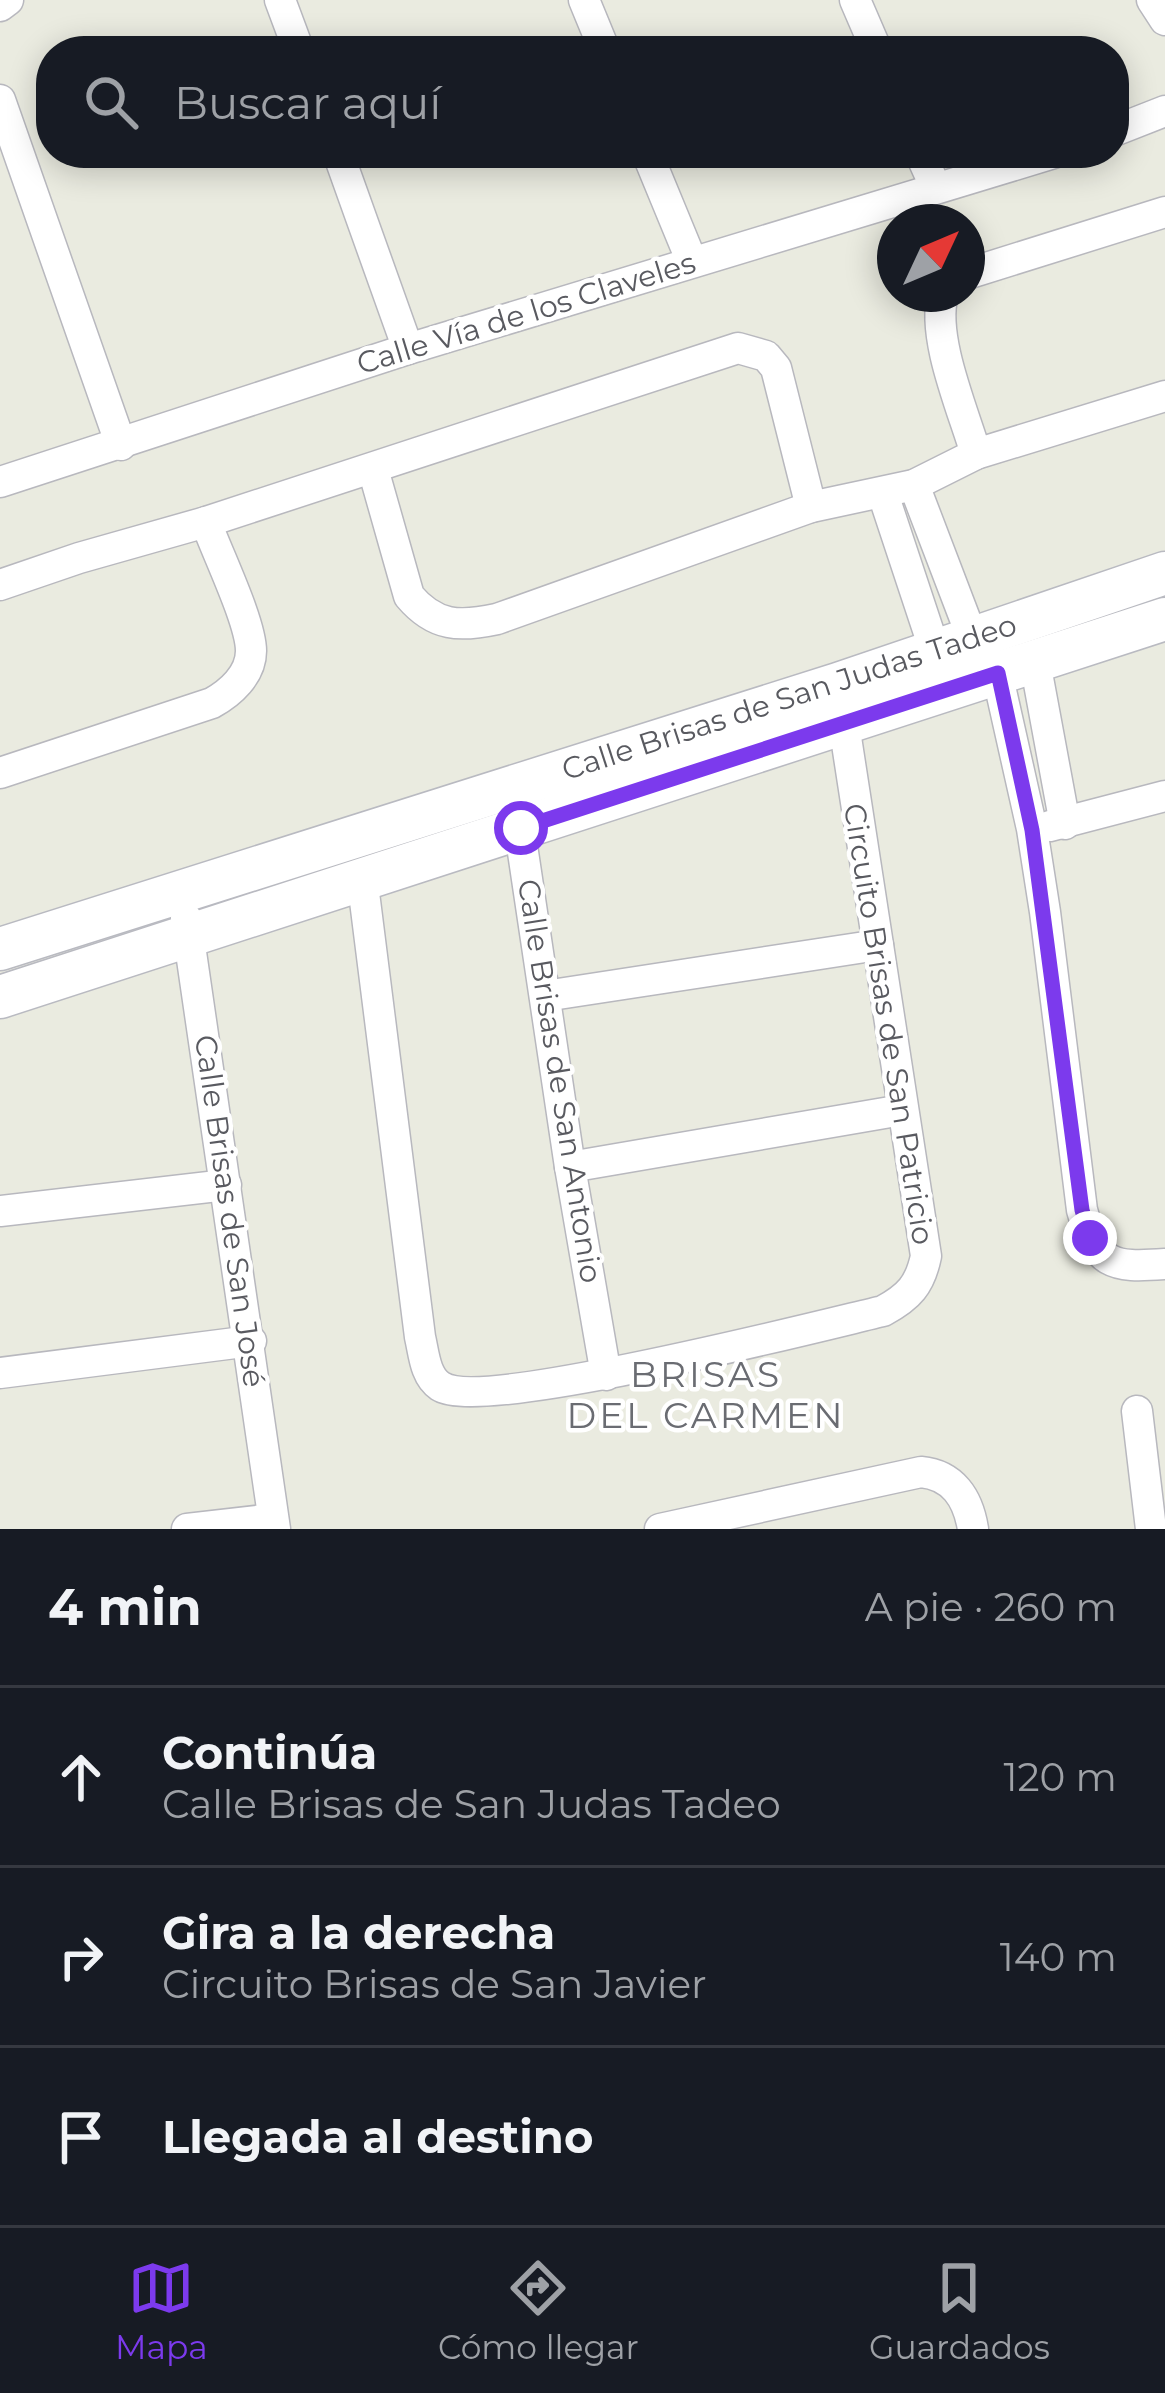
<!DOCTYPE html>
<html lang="es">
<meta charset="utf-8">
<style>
:root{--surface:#171b24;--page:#242831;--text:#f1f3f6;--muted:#9ea1a6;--line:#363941;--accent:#7c3aed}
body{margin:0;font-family:Montserrat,sans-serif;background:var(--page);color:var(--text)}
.compass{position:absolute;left:877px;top:204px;width:108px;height:108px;border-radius:50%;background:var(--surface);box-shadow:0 6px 30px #0003;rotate:46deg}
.stop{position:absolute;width:36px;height:36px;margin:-27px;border:9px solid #7c3aed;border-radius:50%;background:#fff}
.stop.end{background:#7c3aed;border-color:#fff;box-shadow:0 3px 12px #0008}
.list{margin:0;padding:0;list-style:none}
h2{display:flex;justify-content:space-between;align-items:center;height:156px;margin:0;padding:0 48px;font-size:51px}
h2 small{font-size:39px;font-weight:400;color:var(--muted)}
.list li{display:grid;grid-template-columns:78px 1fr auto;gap:36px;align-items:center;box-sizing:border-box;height:180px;padding:0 48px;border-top:3px solid var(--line)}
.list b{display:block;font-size:45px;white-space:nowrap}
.list p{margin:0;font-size:39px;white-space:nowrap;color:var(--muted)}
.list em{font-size:39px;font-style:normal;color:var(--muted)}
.icon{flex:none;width:66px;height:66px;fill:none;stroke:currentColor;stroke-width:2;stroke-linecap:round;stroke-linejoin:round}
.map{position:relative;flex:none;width:1165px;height:1529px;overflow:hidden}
.search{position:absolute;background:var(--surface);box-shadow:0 6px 30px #0003;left:36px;right:36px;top:36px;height:132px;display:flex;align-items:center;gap:30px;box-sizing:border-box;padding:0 42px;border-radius:48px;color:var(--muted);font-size:45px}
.sheet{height:696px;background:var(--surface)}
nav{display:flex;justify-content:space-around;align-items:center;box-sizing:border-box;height:168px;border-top:3px solid var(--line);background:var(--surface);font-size:33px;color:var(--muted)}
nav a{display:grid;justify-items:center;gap:6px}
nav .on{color:var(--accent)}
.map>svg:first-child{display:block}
</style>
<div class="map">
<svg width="1165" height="1529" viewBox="0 0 1165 1529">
<rect width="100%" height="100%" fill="#eaebe0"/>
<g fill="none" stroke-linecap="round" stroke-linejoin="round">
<g stroke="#b8b8be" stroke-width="33">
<g id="street">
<path d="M280 0 299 51"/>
<path d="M584 0 605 51"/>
<path d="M855 0 877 51"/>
<path d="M1152 0 1165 20"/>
<path d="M0 6 8 0"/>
<path d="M0 100 121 445"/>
<path d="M1114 131 1165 111"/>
<path d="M338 153 408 349"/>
<path d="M647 153 692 262"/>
<path d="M920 153 935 186"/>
<path d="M967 274 1165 212"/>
<path d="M943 294C931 337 963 410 976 454"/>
<path d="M373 469 409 596C435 627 460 627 497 619L811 507 914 485 976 454 1165 396"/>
<path d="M0 482 408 349 1054 153"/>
<path d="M914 485 972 637"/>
<path d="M883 494 935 651"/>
<path d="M0 585 79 558 206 522 738 348 766 356 776 368 811 507"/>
<path d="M1035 662 1065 824"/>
<path d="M997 673 1032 829 1045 912 1082 1210C1097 1265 1111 1268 1165 1264"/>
<path d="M0 773 212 703C230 693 251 675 251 651 251 622 217 553 206 522"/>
<path d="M517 812 570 1167 606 1375"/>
<path d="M1050 826 1165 796"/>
<path d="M362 877 420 1337C424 1354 425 1376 440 1386 480 1413 819 1326 883 1311 909 1297 920 1285 926 1256L841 705"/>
<path d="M186 918 275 1529"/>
<path d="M545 996 878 945"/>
<path d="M570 1167 902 1110"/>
<path d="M0 1211 226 1185"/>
<path d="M0 1373 251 1341"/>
<path d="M1137 1411 1151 1529"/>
<path d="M187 1529 273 1519"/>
<path d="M660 1529 921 1472C953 1475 968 1498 973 1529"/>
</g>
</g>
<g stroke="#b9bac1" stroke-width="45">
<g id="secondary">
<path d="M0 949 838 684 1165 573"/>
<path d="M0 997 1165 619"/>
</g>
</g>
<use href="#street" stroke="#fff" stroke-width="30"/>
<use href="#secondary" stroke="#fff" stroke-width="42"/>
</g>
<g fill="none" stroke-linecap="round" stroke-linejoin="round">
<path stroke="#7c3aed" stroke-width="15" d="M521 828 998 673 1032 830 1082 1210 1090 1238"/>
</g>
<g text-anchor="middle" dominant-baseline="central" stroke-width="9" stroke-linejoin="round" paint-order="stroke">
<g font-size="30" fill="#595a60" stroke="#fff">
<text transform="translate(526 313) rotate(-17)">Calle Vía de los Claveles</text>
<text transform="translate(789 697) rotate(-18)">Calle Brisas de San Judas Tadeo</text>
<text transform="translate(889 1024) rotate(81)">Circuito Brisas de San Patricio</text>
<text transform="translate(560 1081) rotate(81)">Calle Brisas de San Antonio</text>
<text transform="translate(230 1211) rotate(82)">Calle Brisas de San José</text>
</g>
<g font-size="36" letter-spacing="3" fill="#6a6c72" stroke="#fff">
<text x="706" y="1374">BRISAS<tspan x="706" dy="41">DEL CARMEN</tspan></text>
</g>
</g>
</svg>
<svg class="compass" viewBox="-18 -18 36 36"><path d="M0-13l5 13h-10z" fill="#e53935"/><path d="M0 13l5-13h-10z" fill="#9ea1a6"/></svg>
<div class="stop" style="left:521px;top:828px"></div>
<div class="stop end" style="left:1090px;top:1238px"></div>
<div class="search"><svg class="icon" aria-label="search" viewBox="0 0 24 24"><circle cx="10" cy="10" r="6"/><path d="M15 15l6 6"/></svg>Buscar aquí</div>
</div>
<section class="sheet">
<h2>4 min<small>A pie · 260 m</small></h2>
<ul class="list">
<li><svg class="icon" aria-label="ahead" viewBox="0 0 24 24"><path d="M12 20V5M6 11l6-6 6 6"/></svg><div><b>Continúa</b><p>Calle Brisas de San Judas Tadeo</p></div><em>120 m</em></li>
<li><svg class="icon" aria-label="right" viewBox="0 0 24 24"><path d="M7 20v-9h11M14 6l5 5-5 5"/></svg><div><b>Gira a la derecha</b><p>Circuito Brisas de San Javier</p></div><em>140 m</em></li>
<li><svg class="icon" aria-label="arrive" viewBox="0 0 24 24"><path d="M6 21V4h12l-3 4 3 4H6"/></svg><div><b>Llegada al destino</b></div></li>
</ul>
</section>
<nav>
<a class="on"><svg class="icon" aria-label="map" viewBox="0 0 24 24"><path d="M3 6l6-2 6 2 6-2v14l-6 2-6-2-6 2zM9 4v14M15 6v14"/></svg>Mapa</a>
<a><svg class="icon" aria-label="directions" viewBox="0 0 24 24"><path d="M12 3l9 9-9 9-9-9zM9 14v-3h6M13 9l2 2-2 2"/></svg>Cómo llegar</a>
<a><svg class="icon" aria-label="saved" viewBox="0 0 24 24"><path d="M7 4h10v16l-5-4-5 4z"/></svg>Guardados</a>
</nav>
